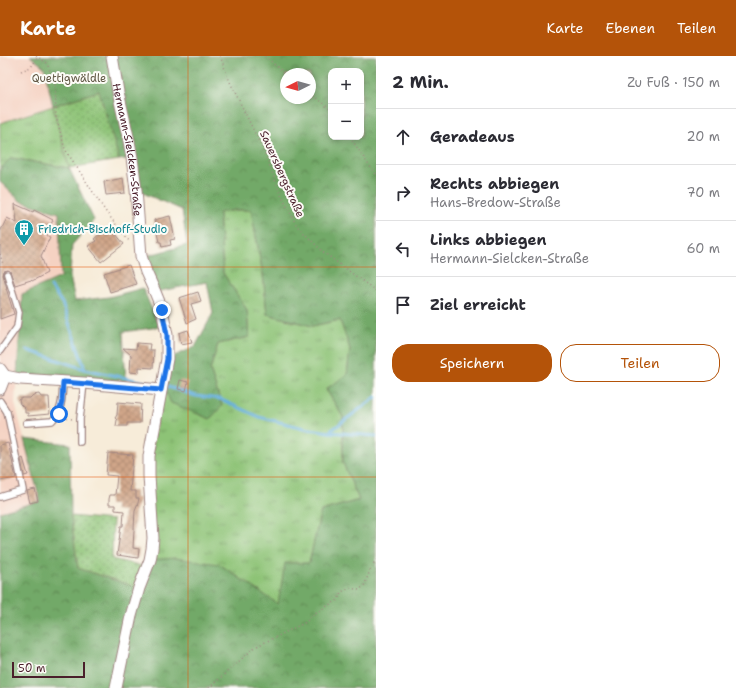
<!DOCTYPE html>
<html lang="de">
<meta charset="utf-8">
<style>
:root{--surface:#fff;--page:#f2f2f3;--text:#2b2b33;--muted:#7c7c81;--line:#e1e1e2;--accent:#b45309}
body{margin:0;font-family:"Shantell Sans",sans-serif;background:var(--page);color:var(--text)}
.controls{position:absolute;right:12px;top:12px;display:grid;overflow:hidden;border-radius:8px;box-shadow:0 2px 6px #0003}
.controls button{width:36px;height:36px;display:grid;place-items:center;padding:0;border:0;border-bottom:1px solid var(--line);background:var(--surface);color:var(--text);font:20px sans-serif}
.compass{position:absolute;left:280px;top:12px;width:36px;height:36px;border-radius:50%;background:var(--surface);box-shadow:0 2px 6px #0003;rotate:265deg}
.scale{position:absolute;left:12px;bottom:10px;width:73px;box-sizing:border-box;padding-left:4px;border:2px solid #4a1f2b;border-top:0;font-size:11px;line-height:14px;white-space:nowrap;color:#4a1f2b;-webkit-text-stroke:3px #fdfcf7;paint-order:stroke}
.stop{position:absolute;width:12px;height:12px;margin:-9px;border:3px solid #1a73e8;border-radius:50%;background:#fff}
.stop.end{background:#1a73e8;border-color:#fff;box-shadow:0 1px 4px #0008}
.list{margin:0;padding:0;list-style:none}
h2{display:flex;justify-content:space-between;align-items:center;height:52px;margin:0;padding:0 16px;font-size:17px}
h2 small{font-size:13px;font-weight:400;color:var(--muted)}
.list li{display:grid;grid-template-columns:26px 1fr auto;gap:12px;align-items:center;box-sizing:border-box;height:56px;padding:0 16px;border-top:1px solid var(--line)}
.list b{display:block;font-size:15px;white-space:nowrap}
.list p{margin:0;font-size:13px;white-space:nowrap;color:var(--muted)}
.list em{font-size:13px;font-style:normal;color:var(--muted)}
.actions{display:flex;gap:8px;padding:12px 16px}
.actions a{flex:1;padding:9px 0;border:1px solid var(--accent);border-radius:16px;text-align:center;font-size:14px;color:var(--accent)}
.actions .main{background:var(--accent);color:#fff}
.icon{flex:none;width:22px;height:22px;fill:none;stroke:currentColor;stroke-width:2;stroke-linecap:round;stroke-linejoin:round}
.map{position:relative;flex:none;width:376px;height:632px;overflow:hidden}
header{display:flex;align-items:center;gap:24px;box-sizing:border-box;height:56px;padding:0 20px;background:var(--accent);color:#fff}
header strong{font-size:19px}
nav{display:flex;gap:22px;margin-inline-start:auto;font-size:14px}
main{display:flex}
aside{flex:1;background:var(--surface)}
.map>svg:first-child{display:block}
</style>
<header>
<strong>Karte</strong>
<nav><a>Karte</a><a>Ebenen</a><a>Teilen</a></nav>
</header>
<main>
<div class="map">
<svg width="376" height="632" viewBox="0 0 376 632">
<defs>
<pattern id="grass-tufts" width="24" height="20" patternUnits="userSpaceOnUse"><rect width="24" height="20" fill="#8dc376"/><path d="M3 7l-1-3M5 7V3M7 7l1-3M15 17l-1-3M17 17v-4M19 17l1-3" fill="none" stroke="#759e61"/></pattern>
<pattern id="forest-crowns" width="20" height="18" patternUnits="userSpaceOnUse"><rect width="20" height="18" fill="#72a967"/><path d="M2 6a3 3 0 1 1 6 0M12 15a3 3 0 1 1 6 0" fill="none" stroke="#608955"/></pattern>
<pattern id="park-dots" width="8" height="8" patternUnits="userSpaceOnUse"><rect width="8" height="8" fill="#8dc376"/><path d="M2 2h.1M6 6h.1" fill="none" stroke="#759e61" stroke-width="1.8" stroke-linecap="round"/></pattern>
<pattern id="building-cross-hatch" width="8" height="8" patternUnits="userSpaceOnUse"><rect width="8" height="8" fill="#d0a689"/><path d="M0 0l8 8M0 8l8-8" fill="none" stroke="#ab8770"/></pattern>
</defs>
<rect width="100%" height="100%" fill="#fdfcf7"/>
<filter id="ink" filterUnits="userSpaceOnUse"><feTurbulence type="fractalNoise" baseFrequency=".025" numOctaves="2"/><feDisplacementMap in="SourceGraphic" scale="8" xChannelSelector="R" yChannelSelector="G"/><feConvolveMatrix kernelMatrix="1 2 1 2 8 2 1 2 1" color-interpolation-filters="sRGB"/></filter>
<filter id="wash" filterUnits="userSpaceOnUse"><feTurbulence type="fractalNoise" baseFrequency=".012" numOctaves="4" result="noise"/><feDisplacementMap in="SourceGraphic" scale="16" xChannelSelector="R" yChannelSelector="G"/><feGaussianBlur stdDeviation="0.9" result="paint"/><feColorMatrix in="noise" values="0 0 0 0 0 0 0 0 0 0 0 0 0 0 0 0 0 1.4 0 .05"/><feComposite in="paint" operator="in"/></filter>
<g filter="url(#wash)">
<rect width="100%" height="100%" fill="#f7ecd9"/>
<g fill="#f5d2c2">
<path d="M0 0H30L44 11 53 50 0 67Z"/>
<path d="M0 126 20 145 59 156 61 221 22 238 15 347 40 445 0 456Z"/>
</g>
<g fill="url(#grass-tufts)" stroke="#6c7150">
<path d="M53 50 69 112 11 102 0 113V67Z"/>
<path d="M234 154H251L263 218 267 258 312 270 340 264 350 293 347 320 326 333 343 361V407L359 444 321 455 309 508 279 549 219 508 150 504 149 420 161 334 222 350 210 314 218 288 249 281 247 254 223 217 219 157Z"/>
</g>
<g fill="url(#forest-crowns)" stroke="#5e6449" fill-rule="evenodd">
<path d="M30 0H376V632H0V456L40 445 24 383 70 388 71 460 78 512 139 532 150 504 175 502 219 508 278 548 285 507H309L321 455 359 444 343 407V361L326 333 347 319 350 293 340 264 312 270 267 258 263 218 251 154H234L219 157 223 217 247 254 249 281 218 288 210 314 222 350 210 363 171 347 164 331 167 303 195 291 213 257 207 226 155 236 149 199 187 189 182 154 136 134 132 102 119 104 99 35 53 50 44 11ZM331 15H361V81H331ZM286 18H310V42H286Z"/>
<path d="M11 102 69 112 94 164 72 189 70 220 75 245 109 241 143 232 159 271 123 276 126 325 17 319 22 238 61 221 59 157 20 145 0 126V113Z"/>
</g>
<g fill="url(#park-dots)" stroke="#6c7150">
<path d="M99 35 119 104 69 112 53 50Z"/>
<path d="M71 460 113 464 112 503 142 510 136 531 78 512Z"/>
</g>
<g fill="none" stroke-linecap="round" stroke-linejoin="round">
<g stroke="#64aedc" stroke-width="3">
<path d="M51 231 62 247 85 313"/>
<path d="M27 294 85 313 158 329"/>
<path d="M165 330 196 340 220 343 259 361 304 372 329 376 376 380"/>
<path d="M329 376 376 341"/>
</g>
</g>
<g id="blocks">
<g fill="url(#building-cross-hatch)">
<path d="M123 122 125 137 106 139 104 126Z"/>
<path d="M15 148 33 156 34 154 53 164 46 179 50 181 41 200 47 217 32 225 31 224 15 229 10 215 8 214 4 215 3 219 7 232H6L14 258 0 263V176L7 162 17 167Z"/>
<path d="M170 160 175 183 170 184 171 189 162 191 161 186H159L154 164Z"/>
<path d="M111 172 124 188 101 206 88 190 96 185 94 183 102 176 104 178Z"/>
<path d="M129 209 136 228 110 236 104 217Z"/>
<path d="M198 236 201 245 191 248 196 263 187 267 179 242Z"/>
<path d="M188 274 192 286 181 288 179 277Z"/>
<path d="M137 287 150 288 149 294H154L153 312 139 311V317L130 316 131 299 123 292 136 293Z"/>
<path d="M180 324 188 326 186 335 178 333Z"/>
<path d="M39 338 41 341H49L50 358 28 360V357H25V353L20 348 19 344 22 342H30L33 339Z"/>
<path d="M118 346 141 348 140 367H127V370H116L117 364 115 362 117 359Z"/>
<path d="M8 387 16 422 0 425V389Z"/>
<path d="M108 397 133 399 130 435H136V442H139L138 447 135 454 133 492 139 493 138 502 117 499 121 470H123L124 455 115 454V449H109V443L110 439H115L117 420 106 419Z"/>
<path d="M23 402 28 419 24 420 21 403Z"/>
<path d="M35 433 38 445 30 447 27 435Z"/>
</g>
</g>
</g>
<g filter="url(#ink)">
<use href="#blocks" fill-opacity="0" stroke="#a08682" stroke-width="1"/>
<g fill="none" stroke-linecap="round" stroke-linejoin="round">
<g stroke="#a08682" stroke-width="8">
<g id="lane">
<path d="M0 295 17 271 19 256 7 218"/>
<path d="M0 345 7 356 23 434 0 441"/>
<path d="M26 367 52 365C63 354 62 340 63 326"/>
<path d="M80 386V363L84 327"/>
</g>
</g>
<g stroke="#a08682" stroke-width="13">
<g id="street">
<path id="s1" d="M112 0 118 36 129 85 132 102 136 134 141 200 146 216 155 236 162 253 167 279V303L149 400V420L153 482 152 493 150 504 139 532 131 560 116 632"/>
<path d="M0 313 5 320 20 323 84 327 161 334"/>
<path d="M0 333 5 320"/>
</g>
</g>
<g stroke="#a08682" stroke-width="1.5" stroke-dasharray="1 3" stroke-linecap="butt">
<path d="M36 0 47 7 55 29 56 61 65 93 106 156 130 186"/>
<path d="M220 0 230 26 266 100 280 137 297 170 323 196 376 235"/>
<path d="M265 0 286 19"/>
<path d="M21 15 31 11 38 1"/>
<path d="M310 37 331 54"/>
<path d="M350 81 368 108 376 118"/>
<path d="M0 198 3 208"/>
<path d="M63 362 73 363"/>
<path d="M209 632 255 591 278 580 306 566 315 557 338 544 341 536 350 532 359 534 364 530 371 512 376 503"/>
</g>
<use href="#lane" stroke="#fff" stroke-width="5.5"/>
<use href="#street" stroke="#fff" stroke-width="11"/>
</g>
</g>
<g fill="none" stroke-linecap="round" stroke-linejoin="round" filter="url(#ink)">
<path stroke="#1a73e8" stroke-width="5" d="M59 358 62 345 63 326 161 334 167 303V279L162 254"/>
</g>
<path fill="none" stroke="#e8590c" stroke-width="1" stroke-opacity="0.55" d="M188 0V632M0 211H376M0 421H376"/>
<defs>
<g id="building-pin" transform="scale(1)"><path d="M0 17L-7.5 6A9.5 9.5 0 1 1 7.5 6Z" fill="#0f9aa8" stroke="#fdfcf7"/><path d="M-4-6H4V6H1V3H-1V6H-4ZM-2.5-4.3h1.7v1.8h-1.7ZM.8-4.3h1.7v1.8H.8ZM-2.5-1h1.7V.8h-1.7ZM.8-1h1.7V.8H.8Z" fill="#fff"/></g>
</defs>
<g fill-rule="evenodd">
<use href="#building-pin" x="24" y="173"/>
</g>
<g text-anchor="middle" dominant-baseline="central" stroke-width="4" stroke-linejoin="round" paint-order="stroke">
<g font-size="11" fill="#615845" stroke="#fdfcf7">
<text x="69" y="22">Quettigwäldle</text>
</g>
<g font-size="11" fill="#4a1f2b" stroke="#fdfcf7">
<text stroke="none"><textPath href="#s1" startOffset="95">Hermann-Sielcken-Straße</textPath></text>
<text transform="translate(282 118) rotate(66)">Sauersbergstraße</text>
</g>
<g font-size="11" fill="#0d838f" stroke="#fdfcf7" text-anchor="start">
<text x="38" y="173">Friedrich-Bischoff-Studio</text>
</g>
</g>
</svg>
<div class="controls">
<button>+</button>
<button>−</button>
</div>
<svg class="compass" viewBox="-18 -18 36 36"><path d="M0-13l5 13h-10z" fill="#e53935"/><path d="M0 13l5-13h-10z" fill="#7c7c81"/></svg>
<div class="scale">50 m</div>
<div class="stop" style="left:59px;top:358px"></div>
<div class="stop end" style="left:162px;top:254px"></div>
</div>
<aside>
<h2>2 Min.<small>Zu Fuß · 150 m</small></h2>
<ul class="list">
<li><svg class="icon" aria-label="ahead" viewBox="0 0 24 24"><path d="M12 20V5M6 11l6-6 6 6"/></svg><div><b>Geradeaus</b></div><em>20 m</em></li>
<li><svg class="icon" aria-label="right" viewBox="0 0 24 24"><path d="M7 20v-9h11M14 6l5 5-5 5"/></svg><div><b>Rechts abbiegen</b><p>Hans-Bredow-Straße</p></div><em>70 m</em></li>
<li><svg class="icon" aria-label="left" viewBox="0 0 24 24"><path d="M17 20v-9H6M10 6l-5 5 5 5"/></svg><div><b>Links abbiegen</b><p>Hermann-Sielcken-Straße</p></div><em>60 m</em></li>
<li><svg class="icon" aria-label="arrive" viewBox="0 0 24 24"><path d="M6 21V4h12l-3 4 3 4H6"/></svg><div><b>Ziel erreicht</b></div></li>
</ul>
<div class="actions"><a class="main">Speichern</a><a>Teilen</a></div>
</aside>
</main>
